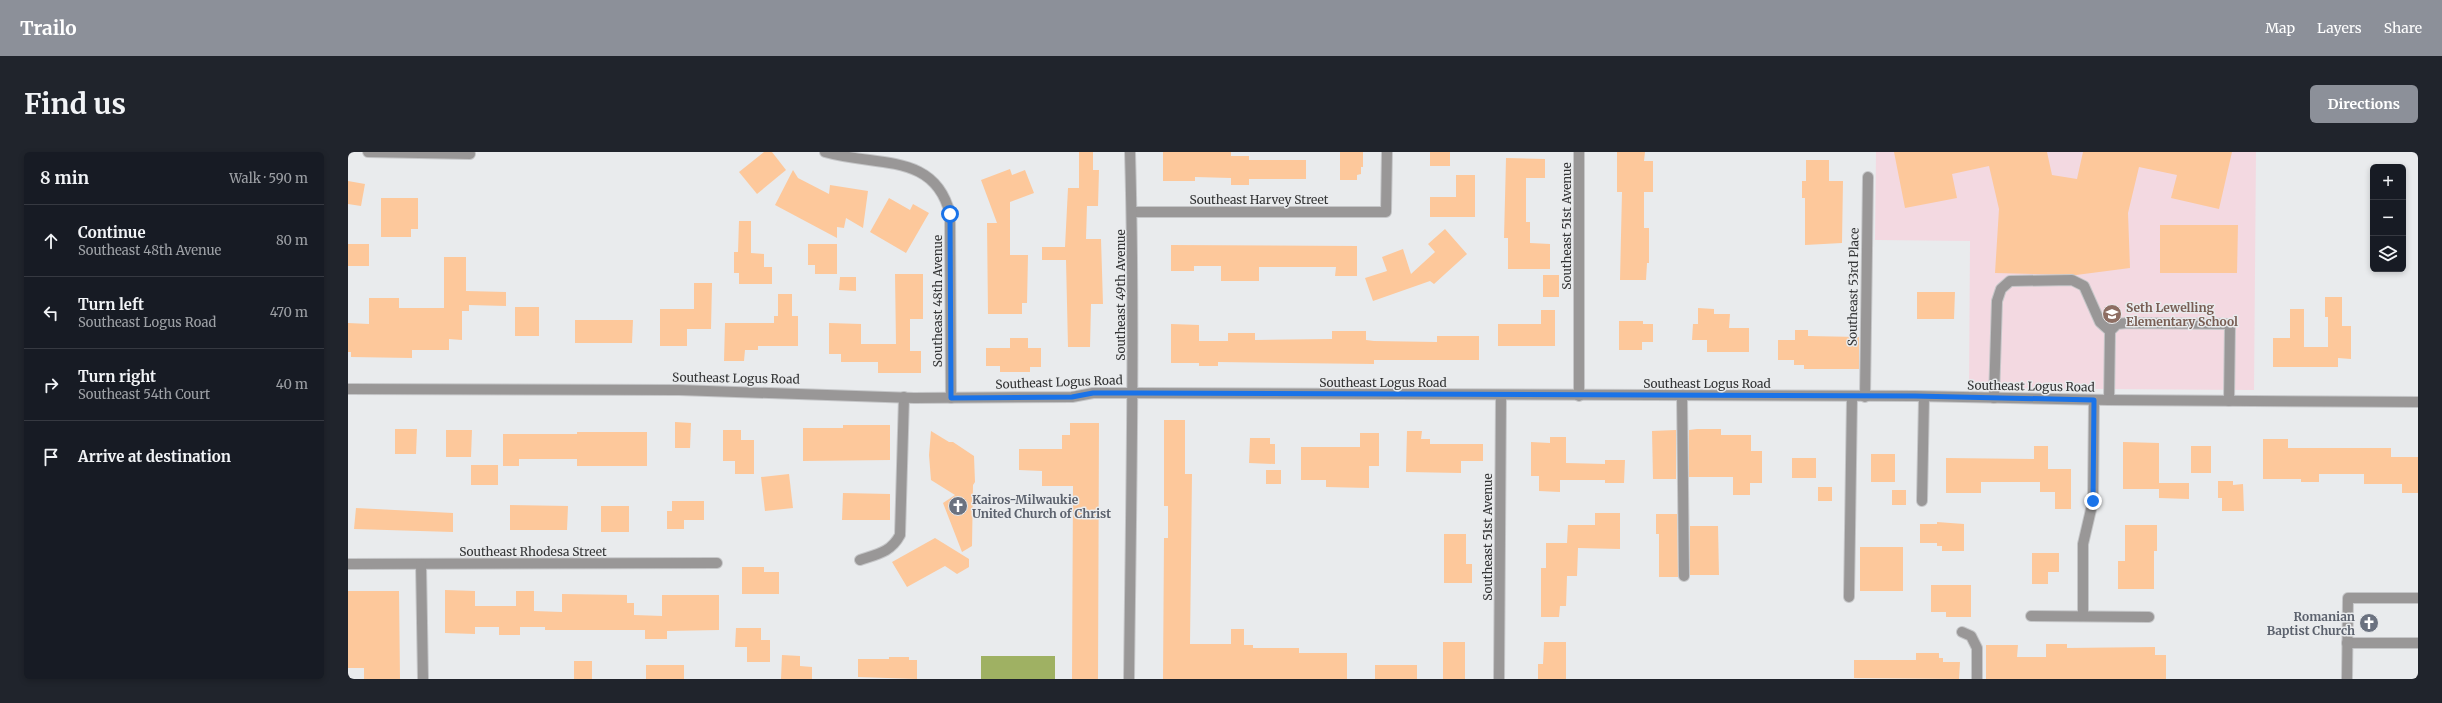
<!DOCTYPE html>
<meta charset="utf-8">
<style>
:root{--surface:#171b24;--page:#20242c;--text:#f1f3f6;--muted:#9ea1a6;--line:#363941;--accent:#8c9099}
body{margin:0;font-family:Merriweather,serif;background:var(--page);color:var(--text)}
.controls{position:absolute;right:12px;top:12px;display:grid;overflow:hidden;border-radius:6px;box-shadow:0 2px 6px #0003}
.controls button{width:36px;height:36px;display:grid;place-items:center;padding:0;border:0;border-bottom:1px solid var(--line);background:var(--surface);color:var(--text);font:20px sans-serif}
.stop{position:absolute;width:12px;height:12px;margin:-9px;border:3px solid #1a73e8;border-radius:50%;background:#fff}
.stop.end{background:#1a73e8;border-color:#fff;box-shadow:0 1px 4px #0008}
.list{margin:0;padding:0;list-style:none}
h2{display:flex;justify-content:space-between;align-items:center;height:52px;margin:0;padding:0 16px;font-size:17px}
h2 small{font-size:13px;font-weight:400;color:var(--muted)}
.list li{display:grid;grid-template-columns:26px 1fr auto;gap:12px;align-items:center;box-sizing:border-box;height:72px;padding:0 16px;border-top:1px solid var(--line)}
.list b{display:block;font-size:15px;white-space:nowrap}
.list p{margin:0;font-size:13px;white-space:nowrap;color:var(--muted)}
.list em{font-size:13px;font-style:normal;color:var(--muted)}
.icon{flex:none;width:22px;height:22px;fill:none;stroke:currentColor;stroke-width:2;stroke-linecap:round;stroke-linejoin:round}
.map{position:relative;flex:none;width:2070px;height:527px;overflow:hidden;border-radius:6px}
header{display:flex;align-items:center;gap:24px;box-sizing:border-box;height:56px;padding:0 20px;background:var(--accent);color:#fff}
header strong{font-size:19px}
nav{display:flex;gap:22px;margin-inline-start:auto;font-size:14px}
.intro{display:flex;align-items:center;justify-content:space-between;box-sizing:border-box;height:96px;padding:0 24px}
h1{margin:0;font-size:28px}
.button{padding:10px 18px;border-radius:6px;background:var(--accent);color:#fff;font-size:14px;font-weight:700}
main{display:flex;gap:24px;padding:0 24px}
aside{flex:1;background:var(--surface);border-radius:6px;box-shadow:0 2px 6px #0003}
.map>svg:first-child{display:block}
</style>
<header>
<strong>Trailo</strong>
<nav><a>Map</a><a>Layers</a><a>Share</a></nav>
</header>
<div class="intro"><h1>Find us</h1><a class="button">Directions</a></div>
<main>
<aside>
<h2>8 min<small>Walk · 590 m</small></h2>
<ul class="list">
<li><svg class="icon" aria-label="ahead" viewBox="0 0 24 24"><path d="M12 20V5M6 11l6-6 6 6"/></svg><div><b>Continue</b><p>Southeast 48th Avenue</p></div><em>80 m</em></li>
<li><svg class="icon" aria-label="left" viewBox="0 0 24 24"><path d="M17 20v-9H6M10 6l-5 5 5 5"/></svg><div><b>Turn left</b><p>Southeast Logus Road</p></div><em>470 m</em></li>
<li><svg class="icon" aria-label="right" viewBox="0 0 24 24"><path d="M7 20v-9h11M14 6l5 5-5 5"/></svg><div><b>Turn right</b><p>Southeast 54th Court</p></div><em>40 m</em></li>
<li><svg class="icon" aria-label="arrive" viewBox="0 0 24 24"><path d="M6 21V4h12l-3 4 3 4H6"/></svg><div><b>Arrive at destination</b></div></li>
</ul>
</aside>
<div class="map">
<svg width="2070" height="527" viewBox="0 0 2070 527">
<rect width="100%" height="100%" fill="#e9ebed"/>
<path fill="#f3d9e1" d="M1528 0H1908L1906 238 1621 236 1622 89 1527 88Z"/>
<rect fill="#9fb163" x="633" y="504" width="74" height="23"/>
<g fill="#fdc89b">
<path d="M416 0H424L438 18 409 42 391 20Z"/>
<path d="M731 0H745V18H751L750 54H739L738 87H753L755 152H743L742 195H720L718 108H694V95H717L720 36H731Z"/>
<path d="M815 0H883V4H901V8H958V27H901V33H883V26L847 25V29H815Z"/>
<path d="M992 0H1015V15H1013V22L1009 23V28H992Z"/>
<rect x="1082" y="0" width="20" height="14"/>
<path d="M1269 0H1297L1296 9H1305V40H1296V76H1301V111H1299L1298 128H1272L1274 40H1269Z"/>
<path d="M1546 0H1699L1704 23 1729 27 1735 0H1884L1871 57 1823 46 1829 23 1791 15 1780 61 1782 116 1728 123 1647 121 1651 57 1641 14 1604 22 1609 46 1557 56Z"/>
<path d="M1158 6 1197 7V26H1178V70H1182V91L1202 92V117H1160V86H1156Z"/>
<path d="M1458 8H1481V29H1495L1494 91 1457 93V46H1454V29H1458Z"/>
<path d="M662 17 664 23 677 18 686 41 662 50V103H680L679 151H674V162H640L639 71H649L633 28Z"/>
<path d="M445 18 450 26 481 42 482 33 520 39 515 76 498 66 496 76 489 75V86L427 53Z"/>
<path d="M1108 23H1127V65H1082V45H1108Z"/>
<path d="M0 29 17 32 13 54 0 52Z"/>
<path d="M33 46H70V77H63V85H33Z"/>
<path d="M541 46 562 58 565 52 581 61 558 101 522 80Z"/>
<path d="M391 69H403V101L416 102V115H424V132H391V121H386V100H390Z"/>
<path d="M1812 73H1890L1889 121H1812Z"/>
<path d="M1097 77 1119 102 1086 132 1082 129 1025 149 1017 126 1039 119 1034 105 1055 97 1063 122 1087 100 1080 92Z"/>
<rect x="0" y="92" width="21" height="22"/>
<path d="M460 92H489V122H467V113H460Z"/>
<path d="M823 93 1009 94V124H987L988 115H911V129H873V114H846V119H823Z"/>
<path d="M96 105H118V139L158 140V154L121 153V159H114V188L101 187V198H64V206L3 205V200H0V171L21 172V146H51V156H96Z"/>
<path d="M547 122H575V167H562V199H573V221H530V210H493V202H481V171L513 172V192H548Z"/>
<rect x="1195" y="123" width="16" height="22"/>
<path d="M492 125H508V139L491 138Z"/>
<path d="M346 131H364L363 177H339V194H312V157H346Z"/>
<path d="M1569 140H1607L1606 167H1569Z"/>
<path d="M430 142H444V164H450V194H410V198H397L396 209H376L377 171H426V164H430Z"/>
<path d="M1977 145H1994V174H2003V207L1990 206V215H1925V186H1942V157H1956V195H1980V165H1977Z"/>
<rect x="167" y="155" width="24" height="29"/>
<path d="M1350 156 1366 157V162H1382L1381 176H1401V200H1359V188H1344L1345 172H1350Z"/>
<path d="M1193 158H1207V194H1150V172H1193Z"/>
<path d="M227 168H285L284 191H227Z"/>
<path d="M1271 169H1295V172H1305V190H1294V198H1271Z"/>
<path d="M823 172 851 173V189H880V181H907V188L984 187V179H1018V188L1026 189 1089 190V184H1131V208H1026V212L870 210V214H851V211H823Z"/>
<path d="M1447 178H1460V184L1511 185V217H1456V213H1446V208H1430V188H1447Z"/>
<path d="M662 186H680V196H693V215H682V220H652V214H638V196H662Z"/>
<path d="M816 268H837V322H844L842 492H883V477H896V493H905V496H951V501H999V527H815L816 386H820V354H816Z"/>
<path d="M327 270 343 271 342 296H327Z"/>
<path d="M722 271H751L750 527H724L725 334H694V319L671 318V297H714V283H722Z"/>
<path d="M495 273H542V308L455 309V276H495Z"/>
<path d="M47 277H69L68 302H47Z"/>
<path d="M1349 277H1373V283H1403V299H1414V331H1402V343H1385V325H1341V278Z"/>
<path d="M98 278H124L123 305H98Z"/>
<path d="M375 278H393V288H406V322H387V309H375Z"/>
<path d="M1328 278V327H1305L1304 279Z"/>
<path d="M583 279 601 290H605L626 304 627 330 625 333 624 394 614 400 595 351 607 343 583 328 581 303Z"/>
<path d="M1059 279H1074L1073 287H1082V292H1135V309H1113V321L1058 320Z"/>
<path d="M229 280H299V314H229V307H171V314H155V282H229Z"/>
<path d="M1012 281H1031V314H1021V336L978 335V328H953V295H1012Z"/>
<path d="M1202 285H1218V311L1257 312V308H1277L1276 331H1257V328H1212V340L1191 339V324H1183V290L1202 291Z"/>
<path d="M902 286H922V292H927V312L901 311Z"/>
<path d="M1915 287H1940V296H2043V305H2070V341H2054V332H2016V322H1971V330H1953V327H1915Z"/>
<path d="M1775 290 1811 291V331H1841V347L1811 346V337H1775Z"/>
<path d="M1686 294H1700V317H1723V357H1707V340H1692V330H1633V341H1598V306L1686 307Z"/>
<rect x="1843" y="294" width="20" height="27"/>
<rect x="1523" y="302" width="24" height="28"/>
<rect x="1444" y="306" width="24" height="20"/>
<rect x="123" y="313" width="27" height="20"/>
<rect x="918" y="318" width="15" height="14"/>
<path d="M441 322 445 356 417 359 413 325Z"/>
<path d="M1870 329H1885V333L1895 332 1896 359H1874V346H1870Z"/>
<rect x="1470" y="335" width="14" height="14"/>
<rect x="1544" y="338" width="14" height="15"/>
<path d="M495 341 542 342V368H494Z"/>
<path d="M324 349H356V368H336V377H319V359H324Z"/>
<path d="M162 353 220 354 219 378H162Z"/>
<rect x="253" y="354" width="28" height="26"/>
<path d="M8 356 105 361V380L6 377Z"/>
<path d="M1247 361H1272V397L1230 396 1229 424H1219L1218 454H1212L1211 465H1193V416H1198V391H1219L1220 373H1247Z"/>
<path d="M1308 362H1329L1330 425H1311V382H1308Z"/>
<path d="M1589 370 1616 372V399H1594V394H1589V391H1572V372H1589Z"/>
<path d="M1777 373H1809V399H1806V437H1770V409H1777Z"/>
<path d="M1342 374H1370L1371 423H1342Z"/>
<path d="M1096 382H1118V412H1124V431H1096Z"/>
<path d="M587 386 621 407V415L609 422 597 414 559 435 544 410Z"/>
<rect x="1512" y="395" width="43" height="44"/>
<path d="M1684 401H1711V420H1700V432H1684Z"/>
<path d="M394 415H416V420H431V442H394Z"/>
<path d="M1583 433H1623V465H1598V460H1583Z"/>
<path d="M97 438 127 439V454H168V439H186V459L214 460V442L279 443V451H286V463L314 464V443H371V478L319 479V487H297V478H197V475H172V483H151V475H127V482L97 481Z"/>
<path d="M0 439H51L52 527H16V516H0Z"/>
<path d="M388 476H413V488H422V510H399V495H387Z"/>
<rect x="1095" y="490" width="22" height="37"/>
<path d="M1196 490H1218V527H1190V512H1195Z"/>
<path d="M1698 492H1719V496L1807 495V503H1818V527H1638V493H1670L1669 505H1698Z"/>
<path d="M1568 501H1591V506H1595V510H1612L1611 527 1506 526V508H1568Z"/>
<path d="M434 503 452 504V514L464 515V527H433Z"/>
<path d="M541 505H561V508H569V527L510 525V507H541Z"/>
<rect x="226" y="509" width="18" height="18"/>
<rect x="298" y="513" width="38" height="14"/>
<rect x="1027" y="513" width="42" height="14"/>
</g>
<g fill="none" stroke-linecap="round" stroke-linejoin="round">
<g stroke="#c5c6c8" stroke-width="12">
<g id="lane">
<path d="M1762 179 1769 172 1779 171 1882 172 1881 249"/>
<path d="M1334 244 1336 424"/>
<path d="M1646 246 1649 149 1653 137 1662 129 1724 128 1736 134 1752 170 1762 179 1761 248"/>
<path d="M1574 349 1576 245"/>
<path d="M512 408C530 402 543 400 552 383L556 245"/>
<path d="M1501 445 1504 245"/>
<path d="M1683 464 1801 465"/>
<path d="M1614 480 1623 484 1629 496V527"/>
<path d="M1999 491H2070"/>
<path d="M1999 527 2000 446H2070"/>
</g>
</g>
<g stroke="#c5c6c8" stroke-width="12">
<g id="street">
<path d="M20 0 122 2"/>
<path d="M477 0C529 15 587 0 602 62L603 246"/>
<path d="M785 60H1038L1039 0"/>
<path d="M0 237 331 238 566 246 724 245 745 241H785L1567 244 1761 248 2070 250"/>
<path d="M1231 244V0"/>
<path d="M1517 245 1520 25"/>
<path d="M0 412 369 411"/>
<path d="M73 412 75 527"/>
<path d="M1735 464V392L1745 349 1746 248"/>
<path d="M781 527C783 351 787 176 782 0"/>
<path d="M1151 527 1153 243"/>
</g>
</g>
<use href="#lane" stroke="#999797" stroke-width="10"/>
<use href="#street" stroke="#999797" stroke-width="10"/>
</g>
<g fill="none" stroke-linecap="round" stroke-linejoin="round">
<path stroke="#1a73e8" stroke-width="5" d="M602 62 603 246 724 245 745 241H785L1567 244 1746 248 1745 349"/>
</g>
<defs>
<g id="school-disc" transform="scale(1)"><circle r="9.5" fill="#8d6e63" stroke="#e9ebed"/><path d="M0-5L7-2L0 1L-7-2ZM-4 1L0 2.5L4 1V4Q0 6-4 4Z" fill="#fff"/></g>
<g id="church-disc" transform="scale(1)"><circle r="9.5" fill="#6b7280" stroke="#e9ebed"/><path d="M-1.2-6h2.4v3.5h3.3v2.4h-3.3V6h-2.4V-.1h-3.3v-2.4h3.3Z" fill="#fff"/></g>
</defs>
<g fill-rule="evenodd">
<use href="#school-disc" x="1764" y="162"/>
<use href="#church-disc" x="610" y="354"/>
<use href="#church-disc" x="2021" y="471"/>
</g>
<g text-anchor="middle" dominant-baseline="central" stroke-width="3" stroke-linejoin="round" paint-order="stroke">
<g font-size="12" fill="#333435" stroke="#e9ebed">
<text x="911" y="47">Southeast Harvey Street</text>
<text transform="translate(1218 74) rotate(-90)">Southeast 51st Avenue</text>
<text transform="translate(1505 135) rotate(-89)">Southeast 53rd Place</text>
<text transform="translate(772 143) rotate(-90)">Southeast 49th Avenue</text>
<text transform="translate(589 149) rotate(-90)">Southeast 48th Avenue</text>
<text transform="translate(388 226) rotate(1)">Southeast Logus Road</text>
<text transform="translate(711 230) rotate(-2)">Southeast Logus Road</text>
<text x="1035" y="230">Southeast Logus Road</text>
<text x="1359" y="231">Southeast Logus Road</text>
<text transform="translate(1683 234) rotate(1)">Southeast Logus Road</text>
<text transform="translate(1139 385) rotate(-90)">Southeast 51st Avenue</text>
<text x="185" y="399">Southeast Rhodesa Street</text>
</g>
<g font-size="12" font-weight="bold" fill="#785e54" stroke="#e9ebed" text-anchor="start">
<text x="1778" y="155">Seth Lewelling<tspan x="1778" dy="14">Elementary School</tspan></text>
</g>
<g font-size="12" font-weight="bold" fill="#5b616d" stroke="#e9ebed" text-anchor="start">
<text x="624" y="347">Kairos-Milwaukie<tspan x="624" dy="14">United Church of Christ</tspan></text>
<text x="2007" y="464" text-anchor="end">Romanian<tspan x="2007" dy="14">Baptist Church</tspan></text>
</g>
</g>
</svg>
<div class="controls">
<button>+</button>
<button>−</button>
<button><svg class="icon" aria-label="layers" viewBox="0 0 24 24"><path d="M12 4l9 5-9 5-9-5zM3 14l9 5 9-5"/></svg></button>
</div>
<div class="stop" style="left:602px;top:62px"></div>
<div class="stop end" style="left:1745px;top:349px"></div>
</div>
</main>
